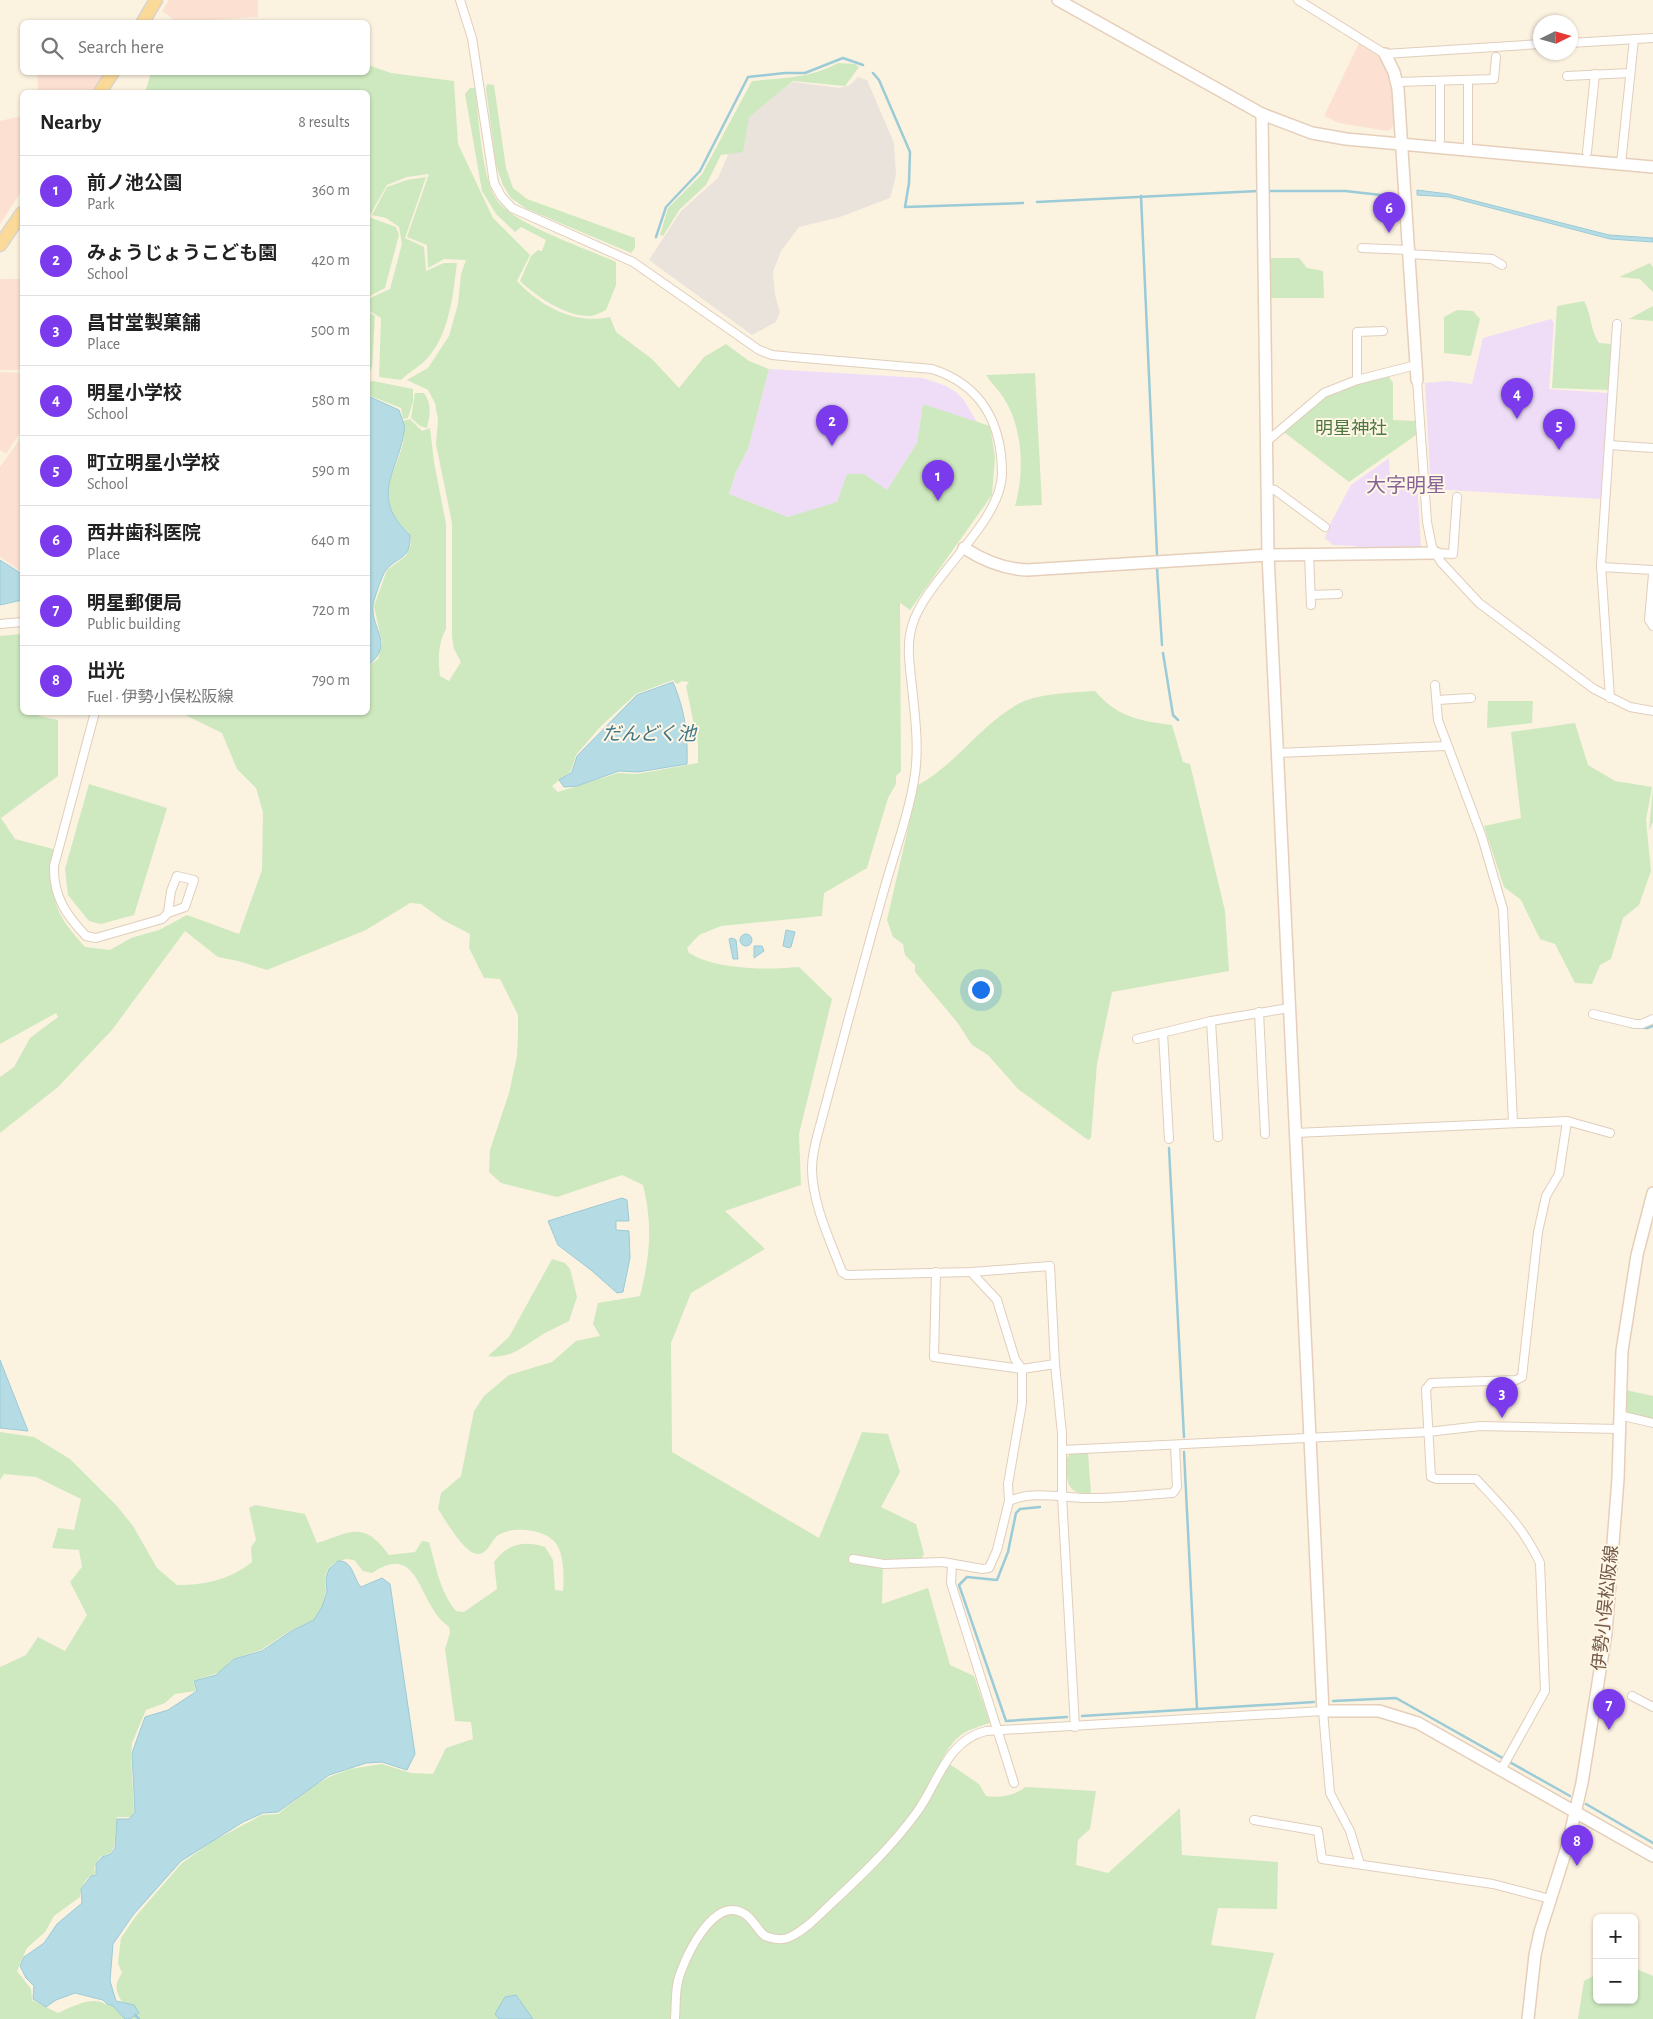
<!DOCTYPE html>
<meta charset="utf-8">
<style>
:root{--surface:#fff;--page:#f2f2f2;--text:#222;--muted:#767676;--line:#e0e0e0;--accent:#7c3aed}
body{margin:0;font-family:"Alegreya Sans","Noto Sans JP",sans-serif;background:var(--page);color:var(--text)}
.controls{position:absolute;right:15px;bottom:15px;display:grid;overflow:hidden;border-radius:8px;box-shadow:0 1px 4px #0004}
.controls button{width:45px;height:45px;display:grid;place-items:center;padding:0;border:0;border-bottom:1px solid var(--line);background:var(--surface);color:var(--text);font:25px sans-serif}
.compass{position:absolute;left:1533px;top:15px;width:45px;height:45px;border-radius:50%;background:var(--surface);box-shadow:0 1px 4px #0004;rotate:85deg}
.you{position:absolute;left:980px;top:989px;width:18px;height:18px;margin:-12px;border:4px solid #fff;border-radius:50%;background:#1a73e8;box-shadow:0 0 0 8px #1a73e833}
.badge{display:grid;place-items:center;width:32px;height:32px;border-radius:50%;background:var(--accent);color:#fff;font-size:16px;font-weight:700}
.pin{position:absolute;translate:-50% -41px;filter:drop-shadow(0 1px 2px #0008)}
.pin::after{content:'';position:absolute;top:26px;width:18px;height:15px;background:inherit;clip-path:polygon(0 0,100% 0,50% 100%)}
.list{margin:0;padding:0;list-style:none}
h2{display:flex;justify-content:space-between;align-items:center;height:65px;margin:0;padding:0 20px;font-size:21px}
h2 small{font-size:16px;font-weight:400;color:var(--muted)}
.list li{display:grid;grid-template-columns:32px 1fr auto;gap:15px;align-items:center;box-sizing:border-box;height:70px;padding:0 20px;border-top:1px solid var(--line)}
.list b{display:block;font-size:19px;white-space:nowrap}
.list p{margin:0;font-size:16px;white-space:nowrap;color:var(--muted)}
.list em{font-size:16px;font-style:normal;color:var(--muted)}
.icon{flex:none;width:28px;height:28px;fill:none;stroke:currentColor;stroke-width:2;stroke-linecap:round;stroke-linejoin:round}
.map{position:relative;flex:none;width:1653px;height:2019px;overflow:hidden}
.search{position:absolute;background:var(--surface);box-shadow:0 1px 4px #0004;left:20px;top:20px;width:350px;height:55px;display:flex;align-items:center;gap:12px;box-sizing:border-box;padding:0 18px;border-radius:8px;color:var(--muted);font-size:19px}
.panel{position:absolute;background:var(--surface);box-shadow:0 1px 4px #0004;left:20px;top:90px;width:350px;height:625px;border-radius:8px}
.map>svg:first-child{display:block}
</style>
<div class="map">
<svg width="1653" height="2019" viewBox="0 0 1653 2019">
<rect width="100%" height="100%" fill="#fcf2e0"/>
<g fill="#fce1d3">
<path d="M169 0H258V17L177 22 162 11Z"/>
<path d="M1359 43 1380 56 1387 65 1391 77 1394 122 1392 128 1387 131 1339 123 1324 116Z"/>
<path d="M37 73V72L104 73 91 92H38Z"/>
<path d="M22 116V190L0 224V121Z"/>
<rect x="0" y="279" width="22" height="91"/>
<path d="M0 372 22 373V430L6 454 0 450Z"/>
<path d="M22 436V572L0 557V467Z"/>
</g>
<path fill="#eae3dc" d="M858 77 867 80 894 143 896 175 890 198 840 217 799 227 781 251 773 272 775 295 780 312 776 322 752 335 649 260 681 211 718 178 747 111 766 101 793 82 840 88 850 85Z"/>
<g fill="#efddf8">
<path d="M1551 319 1554 323 1549 389 1608 393 1601 499 1431 489 1425 383 1448 381 1472 384 1483 338Z"/>
<path d="M769 369 923 378 946 386 956 392 963 399 977 422 923 405 917 443 887 490 788 517 729 494 736 472 748 449Z"/>
<path d="M1389 458 1390 479 1417 477 1421 550 1356 552V546L1333 545 1325 538 1329 526 1351 485Z"/>
</g>
<g fill="#cee9bf" fill-rule="evenodd">
<path d="M838 63 855 64 859 67 845 86 793 81 749 117 743 152 721 155 706 185 680 209 663 236 660 235 668 208 702 174 752 81C783 78 811 78 838 63Z"/>
<path d="M368 65 391 73 454 81 458 144 493 218 530 255 517 281C540 306 575 325 610 317L616 332 652 359 679 388 704 357 726 344 749 361 769 369 748 449 736 472 729 494 788 517 837 502 847 474H864L887 490 917 443 923 404 990 426 995 457 992 495 910 610 900 603 901 771 896 776V784L888 798 867 868 824 893 822 916 721 926 699 935 687 948 689 953C717 970 767 970 799 967L832 999 799 1134 801 1185 725 1211 765 1249 691 1293 671 1343 672 1452 819 1538 862 1432 888 1434 900 1472 881 1507 916 1524 924 1554 921 1559 883 1563 882 1604 928 1588 950 1665 974 1676 990 1723C962 1732 958 1733 942 1759L979 1784 986 1796C999 1798 1015 1796 1025 1787L1096 1791 1090 1829 1078 1840 1076 1865 1108 1873 1180 1808 1182 1855 1278 1862 1277 1909 1218 1908 1211 1945 1274 1953 1255 2019H0V1667L26 1655 38 1637 65 1651 87 1615 70 1582 82 1567 79 1550 52 1548 58 1528 74 1530 81 1499 36 1477 4 1474 0 1480V1432L34 1437 70 1459 117 1506 133 1526 157 1568 177 1585C205 1585 229 1580 252 1562L251 1547 256 1540 249 1508 255 1505 305 1514 317 1543C352 1532 363 1520 389 1555L415 1552 422 1541 429 1542C436 1566 440 1592 456 1611L464 1612 497 1589 494 1562C507 1544 524 1540 545 1547L553 1560 555 1590 563 1591C564 1578 564 1556 557 1545 548 1529 511 1525 497 1536 490 1542 489 1553 478 1554 464 1554 445 1519 438 1509L441 1493 461 1476 474 1411 484 1396 509 1375 552 1362 576 1341 600 1336 593 1324 598 1303 640 1296C650 1255 653 1226 643 1185L622 1175 557 1197 501 1183 489 1172 490 1150 509 1093 517 1056 518 1034V1015L500 979 484 978 469 948 470 934 443 920 421 904 410 903 366 930 267 970 238 961 218 957 185 931 112 1030 58 1087 0 1133V1077L14 1067 30 1038 58 1017 56 1013 0 1044V636L22 634V712L40 713 39 716 58 720V776L1 818 15 839 57 850C49 898 52 910 85 947L110 950 131 938 159 930 187 915 239 934 262 870 263 812 256 788 237 769 222 733 181 713 368 712V666L378 659 382 643 374 606 387 570 406 556 411 545 410 534C361 489 412 464 403 421L410 419 422 431 430 428 434 462 446 524V629C438 644 438 658 440 676L449 681 461 662 454 649 452 637V523L436 444 438 420 435 403 428 390 407 380 428 368 449 336 458 304 461 274 466 260 444 259 428 268 427 245 407 237 429 174 407 177 387 185 369 217 396 227 399 235 385 288 368 297V92H145L151 73 368 72ZM673 680 677 684 682 681 689 682 686 686 698 744V763L637 774 618 773 558 792 552 786 571 771 576 755 600 727 636 694ZM346 1559 354 1560 363 1571 372 1573C421 1540 417 1605 449 1627L450 1633 445 1649 455 1721 471 1722 473 1739 446 1748 433 1774 411 1773 382 1764 350 1769 329 1777 312 1787 278 1814 262 1815 213 1841 182 1863 136 1916 121 1938 118 1963 122 1973C114 1984 115 1992 123 2003L120 2006C111 2007 108 2005 101 2002 87 1998 70 2008 58 2013L32 2000 31 1989 17 1971 27 1948 45 1932 54 1916 80 1897C81 1887 85 1877 95 1874L94 1867 100 1857 111 1853 114 1846 117 1817H131L134 1811 131 1755 132 1743 146 1710 165 1703 175 1694 196 1691 193 1681 220 1672 233 1659 261 1650 293 1629 314 1620 322 1607 326 1592 325 1576 328 1569 334 1563Z"/>
<path d="M487 84 494 85 506 168 513 188 527 199 635 238V248L631 253 527 209 511 198 503 185 496 165 486 89Z"/>
<path d="M470 88H475C479 117 481 172 495 197 508 223 588 249 616 262V285L606 310C602 312 596 315 591 316 566 317 537 297 520 281L531 256 538 250 542 251 546 240 521 227 515 232 496 214 482 191 465 94Z"/>
<path d="M426 177 405 238 424 247 426 271 444 263H457C453 294 450 330 430 355 422 366 410 371 401 380L379 377 381 318 368 310V299L390 289 402 244 399 227 386 218 372 215 387 187 407 180Z"/>
<path d="M1267 258H1299L1307 268 1323 271 1324 298H1271L1269 295Z"/>
<path d="M1650 263 1653 267V292L1640 279 1619 277Z"/>
<path d="M1584 301C1592 315 1590 330 1599 343L1613 344 1609 390 1552 388 1557 306Z"/>
<path d="M1653 306V321L1629 319Z"/>
<path d="M1457 310 1473 311 1480 319 1471 356 1444 353V317Z"/>
<path d="M368 312 375 316 372 367 368 376Z"/>
<path d="M1386 372 1393 383V420L1415 421 1416 435 1349 482 1280 429 1324 393Z"/>
<path d="M1035 373 1042 505 1015 506C1025 472 1023 427 1003 397 998 389 991 383 986 375Z"/>
<path d="M373 381 413 389V402L408 418 403 419 401 408 368 395V382Z"/>
<path d="M415 393H424C432 404 430 415 427 428L420 426 411 418Z"/>
<path d="M1095 691C1117 717 1140 721 1172 725L1183 762 1190 764 1225 911 1229 971 1112 992 1097 1064 1091 1138 1088 1140 1018 1089 988 1055 972 1045 957 1022 915 972V965L905 955 903 944 893 937 887 920 918 785C957 764 981 724 1020 703 1036 694 1076 692 1095 691Z"/>
<path d="M1488 701H1533L1532 723 1487 728Z"/>
<path d="M1575 723 1588 765 1615 781 1652 787 1646 820 1651 871 1639 905 1623 918 1611 959 1600 965 1592 984 1575 983 1555 944 1540 939 1521 900 1504 887 1484 826 1521 818 1511 732Z"/>
<path d="M89 784 167 808 134 915 101 924 89 921 68 895 65 869Z"/>
<path d="M1653 787V822L1649 830Z"/>
<path d="M552 1259 565 1263 570 1269 577 1297 569 1321C561 1325 553 1329 545 1333 526 1344 511 1360 488 1356L509 1337Z"/>
<path d="M1626 1390 1653 1396V1419L1625 1412Z"/>
<path d="M1088 1452 1091 1494C1065 1495 1067 1480 1066 1459L1071 1453Z"/>
<path d="M1634 1968 1653 1976V2019H1578L1584 1981 1597 1974V2000H1634Z"/>
</g>
<g fill="#b5dce5" stroke="#9bcbd6">
<path d="M1417 190 1448 194 1609 235 1653 238V242L1610 239 1449 197 1417 195Z"/>
<path d="M368 396 399 410C401 417 406 426 404 432 397 475 369 496 410 535 411 560 399 555 386 570 383 573 373 601 373 606 371 629 395 645 368 665Z"/>
<path d="M0 560 22 574V600L0 605Z"/>
<path d="M673 682C685 711 688 733 687 764L638 772 619 771 577 786 564 787 559 780 572 772 577 756 637 695Z"/>
<path d="M786 930 795 932 791 947 789 948 783 946Z"/>
<circle cx="746" cy="940" r="6"/>
<path d="M732 938 736 940 738 959H733L729 939Z"/>
<path d="M754 946H762L764 951 754 958Z"/>
<path d="M622 1198 627 1200 629 1221H616V1230L629 1231 630 1258 623 1292 617 1293 591 1270 558 1245 548 1221Z"/>
<path d="M0 1360 28 1431 0 1428Z"/>
<path d="M338 1561C353 1560 353 1578 361 1587L382 1578 390 1584 415 1754 407 1770 382 1762 366 1763 329 1775 278 1812 263 1813 243 1822 181 1861 133 1915 113 1944 110 1981 116 2001 134 2005 139 2013 130 2019H125L113 2006 107 2004 103 2000 75 1993 56 2000 46 2007 33 1999 34 1986 26 1978 20 1966 24 1957 44 1943 57 1924 82 1903 81 1889 91 1876 96 1875V1864L102 1857 111 1854 115 1848 117 1819H129L135 1812 132 1753 145 1717 168 1710 197 1691 194 1681 216 1675 234 1659 262 1651 293 1630 314 1620 322 1607 327 1592 326 1577 329 1569Z"/>
<path d="M516 1995 533 2019H499L495 2014 505 1997Z"/>
</g>
<g fill="none" stroke-linecap="round" stroke-linejoin="round">
<g stroke="#9bcbd6" stroke-width="2.5">
<path d="M873 73 879 80 910 152 909 183 905 207 1023 203"/>
<path d="M1269 191H1345L1399 197"/>
<path d="M1141 196 1157 555"/>
<path d="M1037 202 1258 191"/>
<path d="M656 237 666 207 700 171 748 77 785 73H805L843 58 863 65"/>
<path d="M1157 568 1162 645"/>
<path d="M1163 653 1173 715 1178 720"/>
<path d="M1631 1027 1647 1028 1653 1026"/>
<path d="M1169 1148 1184 1437"/>
<path d="M1184 1452 1197 1709 1314 1702"/>
<path d="M1040 1507 1020 1509 1016 1513 1008 1552 997 1580 967 1577 959 1585 1006 1721 1067 1717"/>
<path d="M1333 1701 1396 1698 1570 1796"/>
<path d="M1082 1716 1197 1709"/>
<path d="M1586 1804 1653 1843"/>
<path d="M135 2015 139 2019"/>
</g>
<g stroke="#e0cebc" stroke-width="10">
<g id="street">
<path d="M460 0 472 38 494 183 501 196 512 208 633 262 759 350 772 355 793 357 932 369C982 385 1002 424 1002 474 1001 524 925 579 912 626 906 646 910 667 912 687 915 716 919 746 915 774 910 811 894 854 884 890 862 967 842 1044 821 1122 817 1137 812 1152 812 1168 812 1203 830 1240 842 1272L847 1275 971 1272 1050 1266 1055 1364 1062 1434V1496L1075 1727"/>
<path d="M1298 0 1385 54 1540 44"/>
<path d="M1570 43 1653 38"/>
<path d="M1567 76 1630 73"/>
<path d="M1440 81V140"/>
<path d="M1397 82 1494 79 1496 57"/>
<path d="M1468 143V80"/>
<path d="M1587 152 1595 74"/>
<path d="M1621 164 1634 39"/>
<path d="M1362 248 1409 250"/>
<path d="M1409 254 1492 259 1502 265"/>
<path d="M1357 380V332L1383 331"/>
<path d="M1417 380 1427 522 1432 547 1441 562 1479 603 1594 689 1630 707 1653 711"/>
<path d="M1266 442 1324 393 1357 380 1416 365"/>
<path d="M1609 445 1653 448"/>
<path d="M1267 489 1275 490 1325 527"/>
<path d="M1436 553 1453 554 1457 497"/>
<path d="M1309 554 1311 605"/>
<path d="M1601 567 1653 570"/>
<path d="M1653 574 1649 620 1653 626"/>
<path d="M1311 595 1338 594"/>
<path d="M0 624 22 622"/>
<path d="M1435 685 1438 720 1482 837 1503 909 1513 1122"/>
<path d="M1610 698 1601 565 1617 324"/>
<path d="M1437 700 1471 698"/>
<path d="M95 712 54 866C53 896 66 915 86 936L96 938 162 919 168 913 185 907 194 880 177 876 171 891 168 913"/>
<path d="M1277 753 1446 746"/>
<path d="M1259 1012 1265 1134"/>
<path d="M1593 1014 1635 1024H1642L1653 1019"/>
<path d="M1211 1021 1218 1137"/>
<path d="M1163 1033 1169 1139"/>
<path d="M1137 1039 1211 1021 1289 1008"/>
<path d="M1295 1133 1567 1121 1610 1133"/>
<path d="M936 1272 934 1357 1022 1369 1055 1364"/>
<path d="M971 1272 997 1300 1015 1359 1022 1369V1403L1008 1484 1009 1501"/>
<path d="M1619 1415 1653 1423"/>
<path d="M1062 1450 1428 1432 1480 1426 1619 1429"/>
<path d="M853 1559 884 1564 943 1562 982 1569 989 1568 997 1550 1009 1501C1030 1491 1060 1497 1083 1498 1113 1499 1143 1495 1173 1493L1177 1487 1175 1445"/>
<path d="M952 1565 951 1583 1014 1783"/>
<path d="M1632 1696 1653 1707"/>
<path d="M1501 1770 1545 1691 1540 1563C1524 1528 1502 1507 1476 1479H1437L1431 1477 1426 1389 1431 1383 1516 1380 1522 1377 1538 1232 1546 1196 1559 1174 1567 1121"/>
<path d="M1254 1820 1318 1831 1322 1859 1493 1884 1550 1899"/>
<path d="M675 2019C676 2006 675 1993 678 1981 684 1958 712 1899 741 1912 752 1916 756 1929 765 1936 773 1939 782 1941 790 1937 807 1929 821 1913 834 1901 864 1873 893 1845 917 1812 938 1783 947 1740 986 1731L1323 1711 1330 1793 1350 1831 1360 1864"/>
</g>
</g>
<g stroke="#e5cfba" stroke-width="14">
<g id="secondary">
<path d="M1058 0 1262 114 1312 133 1346 139 1653 167"/>
<path d="M1385 54 1394 72 1398 89 1417 380"/>
<path d="M1262 114 1268 555 1323 1711H1379L1418 1723 1653 1856"/>
<path d="M964 548C984 561 1003 569 1027 570L1268 555 1436 553"/>
<path d="M1528 2019 1535 1955 1540 1932 1567 1847 1582 1783 1606 1633 1618 1479 1622 1351 1637 1255 1653 1193"/>
</g>
</g>
<g stroke="#dad4cf" stroke-width="15">
<g id="primary">
<path d="M143 22 156 0"/>
<path d="M100 92 113 72"/>
<path d="M0 245 22 213"/>
</g>
</g>
<use href="#street" stroke="#fff" stroke-width="8"/>
<use href="#secondary" stroke="#fff" stroke-width="11"/>
<use href="#primary" stroke="#fbd998" stroke-width="12"/>
</g>
<g text-anchor="middle" dominant-baseline="central" stroke-width="4" stroke-linejoin="round" paint-order="stroke">
<g font-size="18" fill="#4e7840" stroke="#fff6e6">
<text x="1351" y="429">明星神社</text>
</g>
<g font-size="18" fill="#725848" stroke="#fff6e6">
<text transform="translate(1606 1608) rotate(-84)">伊勢小俣松阪線</text>
</g>
<g font-size="19" font-style="italic" fill="#417886" stroke="#fff6e6">
<text x="649" y="734">だんどく池</text>
</g>
<g font-size="20" fill="#866396" stroke="#fff6e6">
<text x="1406" y="486">大字明星</text>
</g>
</g>
</svg>
<div class="controls">
<button>+</button>
<button>−</button>
</div>
<svg class="compass" viewBox="-18 -18 36 36"><path d="M0-13l5 13h-10z" fill="#e53935"/><path d="M0 13l5-13h-10z" fill="#767676"/></svg>
<div class="you"></div>
<div class="pin badge" style="left:938px;top:501px">1</div>
<div class="pin badge" style="left:832px;top:446px">2</div>
<div class="pin badge" style="left:1502px;top:1418px">3</div>
<div class="pin badge" style="left:1517px;top:419px">4</div>
<div class="pin badge" style="left:1559px;top:450px">5</div>
<div class="pin badge" style="left:1389px;top:233px">6</div>
<div class="pin badge" style="left:1609px;top:1730px">7</div>
<div class="pin badge" style="left:1577px;top:1866px">8</div>
<div class="search"><svg class="icon" aria-label="search" viewBox="0 0 24 24"><circle cx="10" cy="10" r="6"/><path d="M15 15l6 6"/></svg>Search here</div>
<section class="panel">
<h2>Nearby<small>8 results</small></h2>
<ul class="list">
<li><span class="badge">1</span><div><b>前ノ池公園</b><p>Park</p></div><em>360 m</em></li>
<li><span class="badge">2</span><div><b>みょうじょうこども園</b><p>School</p></div><em>420 m</em></li>
<li><span class="badge">3</span><div><b>昌甘堂製菓舗</b><p>Place</p></div><em>500 m</em></li>
<li><span class="badge">4</span><div><b>明星小学校</b><p>School</p></div><em>580 m</em></li>
<li><span class="badge">5</span><div><b>町立明星小学校</b><p>School</p></div><em>590 m</em></li>
<li><span class="badge">6</span><div><b>西井歯科医院</b><p>Place</p></div><em>640 m</em></li>
<li><span class="badge">7</span><div><b>明星郵便局</b><p>Public building</p></div><em>720 m</em></li>
<li><span class="badge">8</span><div><b>出光</b><p>Fuel · 伊勢小俣松阪線</p></div><em>790 m</em></li>
</ul>
</section>
</div>
